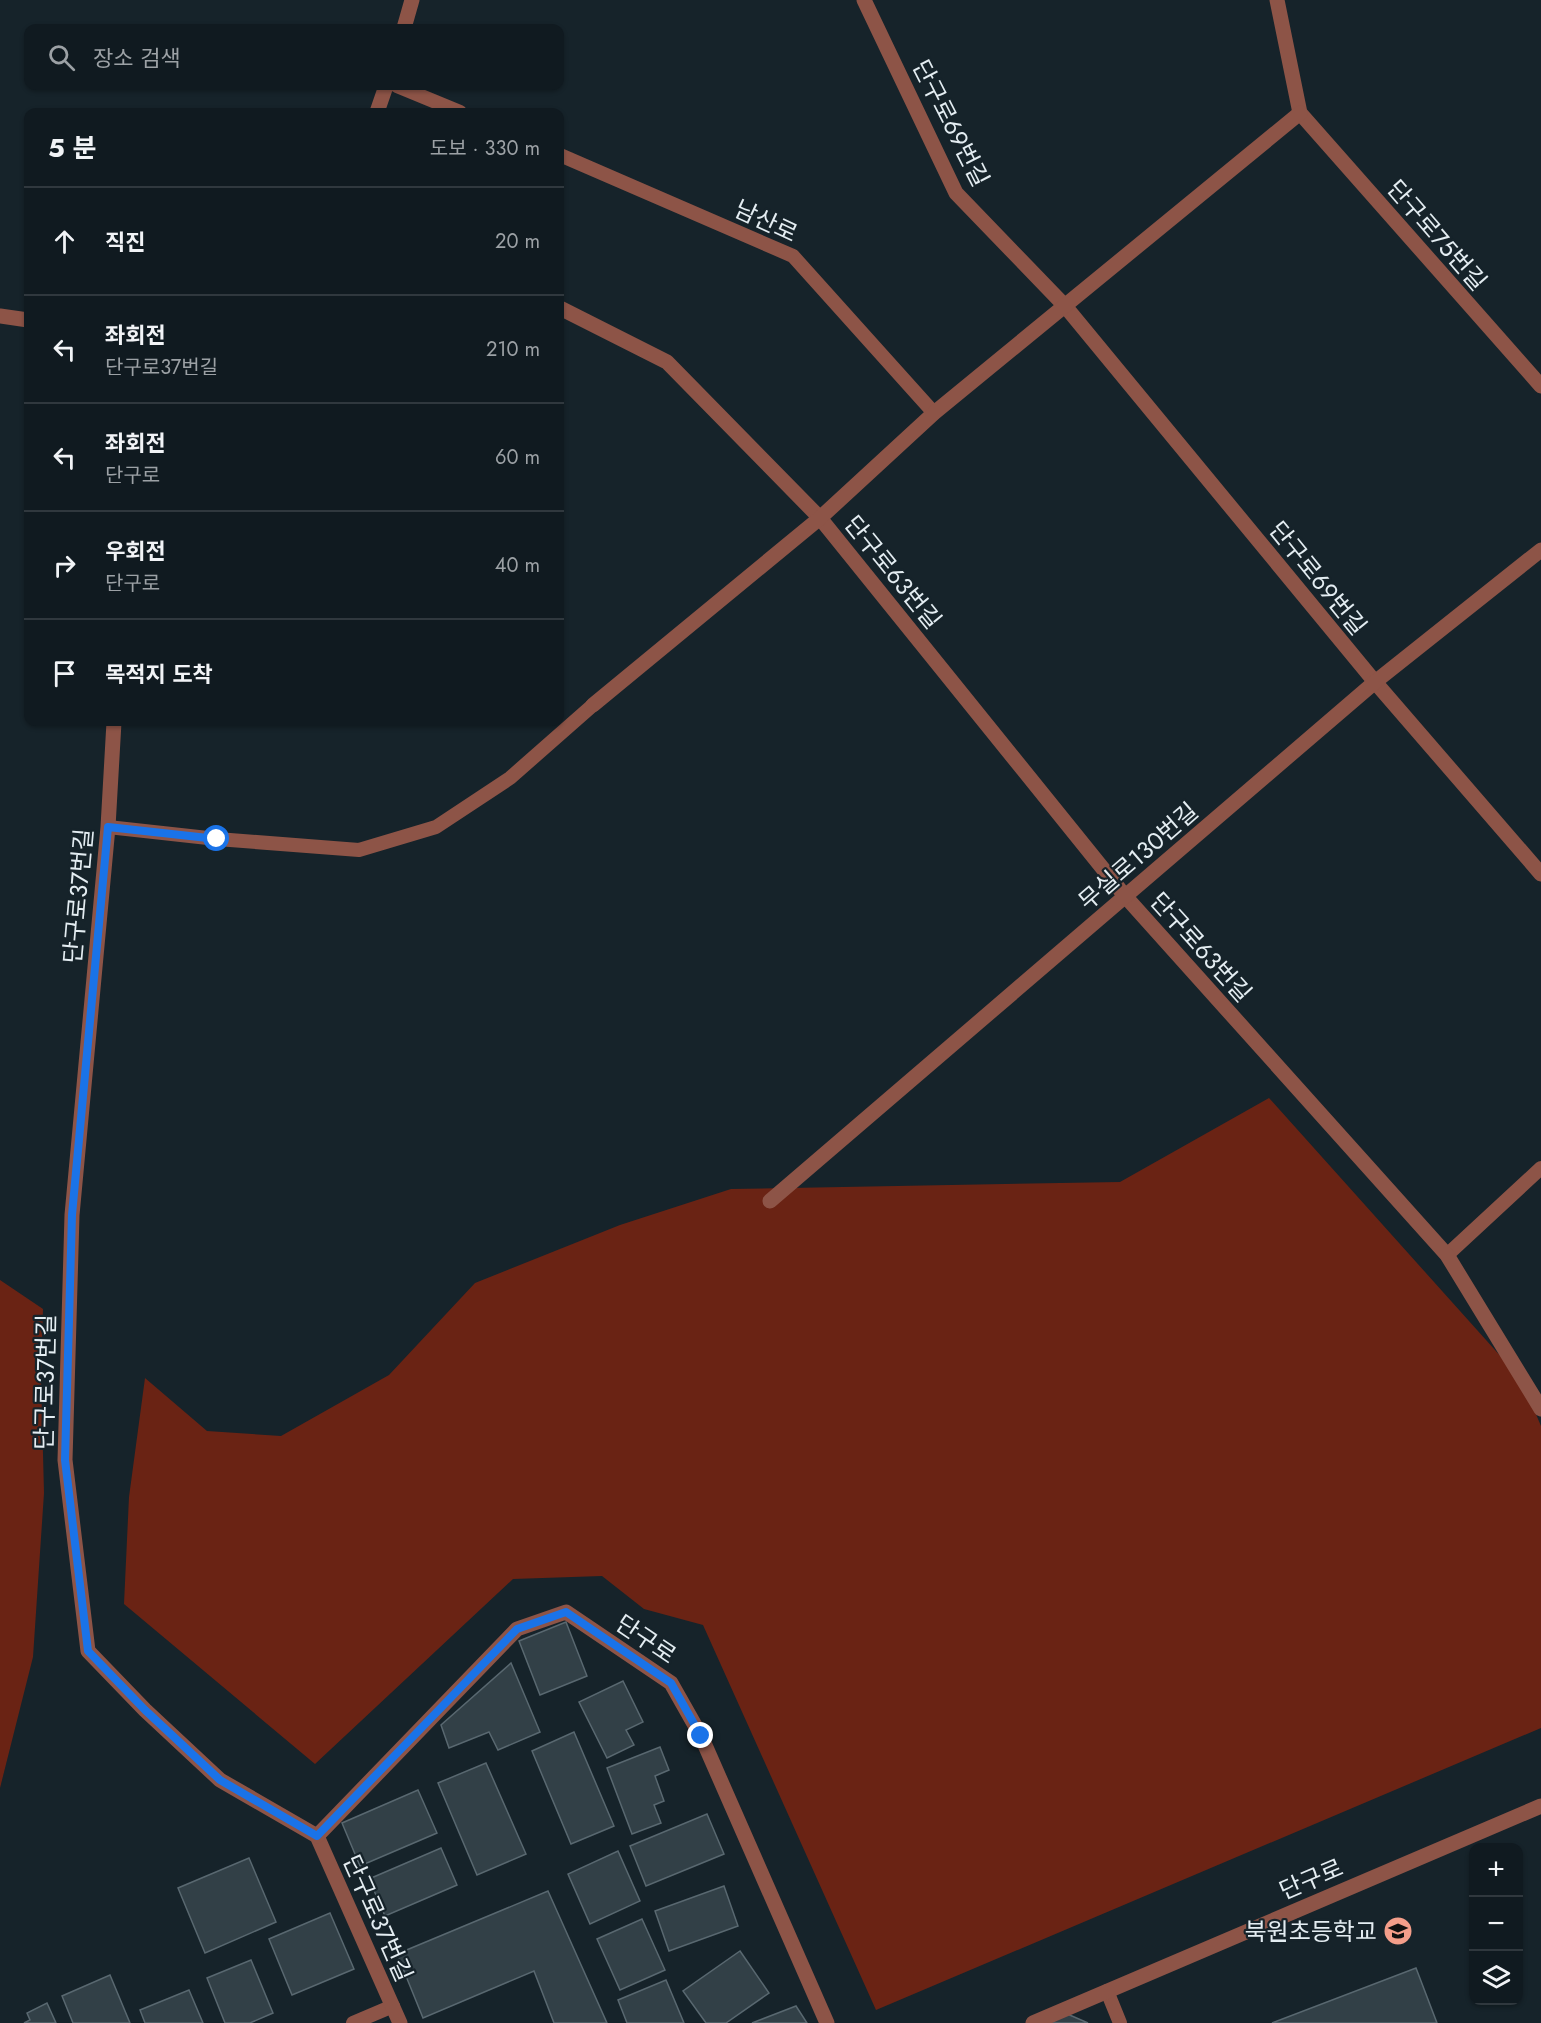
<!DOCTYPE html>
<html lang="ko">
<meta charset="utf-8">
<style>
:root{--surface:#101a20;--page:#1e272d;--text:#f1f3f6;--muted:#9ca1a5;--line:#30383e}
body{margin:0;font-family:Jost,"Noto Sans KR",sans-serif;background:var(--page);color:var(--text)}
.controls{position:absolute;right:18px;bottom:18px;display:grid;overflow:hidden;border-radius:12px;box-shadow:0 2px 4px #0004}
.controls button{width:54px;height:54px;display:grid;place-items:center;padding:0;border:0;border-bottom:2px solid var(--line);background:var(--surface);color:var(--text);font:30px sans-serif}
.stop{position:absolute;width:18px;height:18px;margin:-14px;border:4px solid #1a73e8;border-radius:50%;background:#fff}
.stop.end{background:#1a73e8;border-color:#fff;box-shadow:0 2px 6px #0008}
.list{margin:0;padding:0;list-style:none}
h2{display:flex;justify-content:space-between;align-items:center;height:78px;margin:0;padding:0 24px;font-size:26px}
h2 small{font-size:20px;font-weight:400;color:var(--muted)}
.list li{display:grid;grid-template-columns:39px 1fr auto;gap:18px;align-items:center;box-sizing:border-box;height:108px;padding:0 24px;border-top:2px solid var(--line)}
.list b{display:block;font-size:22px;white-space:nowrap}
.list p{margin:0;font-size:20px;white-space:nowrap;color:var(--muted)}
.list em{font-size:20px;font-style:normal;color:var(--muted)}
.icon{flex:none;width:33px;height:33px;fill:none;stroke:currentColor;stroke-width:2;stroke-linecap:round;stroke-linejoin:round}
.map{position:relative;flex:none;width:1541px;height:2023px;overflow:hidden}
.search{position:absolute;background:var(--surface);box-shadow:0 2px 4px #0004;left:24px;top:24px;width:540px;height:66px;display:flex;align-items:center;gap:15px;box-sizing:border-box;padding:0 21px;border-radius:12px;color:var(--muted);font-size:22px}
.panel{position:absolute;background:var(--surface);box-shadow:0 2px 4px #0004;left:24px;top:108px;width:540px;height:618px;border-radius:12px}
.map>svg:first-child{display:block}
</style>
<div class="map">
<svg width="1541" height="2023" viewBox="0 0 1541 2023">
<rect width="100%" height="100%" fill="#16232a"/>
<g fill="#6a2314">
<path d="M1269 1098 1521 1379 1541 1426V1728L876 2010 703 1625 644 1609 602 1576 513 1579 315 1764 124 1604 129 1497 145 1378 207 1431 281 1436 389 1375 475 1283 620 1225 731 1189 1120 1182Z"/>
<path d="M0 1280 43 1309 41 1376 44 1493 33 1657 0 1788Z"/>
</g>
<g fill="#324047" stroke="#596870" stroke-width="1.5">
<path d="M566 1622 587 1676 540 1695 519 1641Z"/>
<path d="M511 1663 540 1732 498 1750 489 1732 449 1748 441 1725Z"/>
<path d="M623 1681 643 1722 626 1730 634 1745 607 1758 579 1702Z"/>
<path d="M574 1732 614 1826 571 1844 532 1751Z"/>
<path d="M660 1747 669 1770 655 1776 664 1801 654 1805 661 1823 632 1834 607 1768Z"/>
<path d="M486 1763 526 1854 477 1875 438 1783Z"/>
<path d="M418 1790 437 1833 360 1866 342 1823Z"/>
<path d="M707 1814 724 1854 646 1886 630 1846Z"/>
<path d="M441 1848 457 1885 385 1916 369 1879Z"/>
<path d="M618 1851 640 1901 590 1924 568 1874Z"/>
<path d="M249 1858 276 1922 205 1953 178 1888Z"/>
<path d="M724 1886 738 1926 669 1951 655 1911Z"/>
<path d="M548 1891 607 2023H554L534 1971 423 2018 397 1954Z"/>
<path d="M330 1913 354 1969 292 1995 269 1939Z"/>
<path d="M642 1919 665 1970 620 1990 597 1939Z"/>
<path d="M740 1951 769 1993 726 2023H706L683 1991Z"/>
<path d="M251 1960 273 2013 250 2023H225L207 1978Z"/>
<path d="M1416 1968 1437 2023H1272Z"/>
<path d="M110 1975 130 2023H73L62 1996Z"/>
<path d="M666 1980 684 2023H627L618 2000Z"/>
<path d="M189 1990 203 2023H145L140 2010Z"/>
<path d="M47 2003 56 2023H24L30 2020 27 2013Z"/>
<path d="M796 2006 807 2023H752Z"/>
<path d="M1065 2013 1088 2023H1048Z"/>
</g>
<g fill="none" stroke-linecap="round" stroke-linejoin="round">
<g stroke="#8d5447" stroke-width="14">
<path d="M397 86 460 112"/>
<path d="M560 155 793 256 934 413"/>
<path d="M108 827 217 839 359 850 436 827 510 778 593 705"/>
<path d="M1447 1255 1541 1168"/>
<path d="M1107 1991 1120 2023"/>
<path d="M353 2023 393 2006"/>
</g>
<g stroke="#8d5447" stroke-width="15">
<path d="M864 0 956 193 1065 306 1375 682 1541 874"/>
<path d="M1277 0 1300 113 1541 386"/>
<path d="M560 308 667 362 820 518 1125 896 1447 1255 1541 1409"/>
<path d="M593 705 820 518 934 413 1300 113"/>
<path d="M114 722 108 827 72 1215 65 1460 88 1651 145 1710 220 1780 317 1836 400 2023"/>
<path d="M770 1201 1375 682 1541 550"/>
<path d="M317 1836 517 1629 566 1612 671 1683 701 1736 827 2023"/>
<path d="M1033 2023 1541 1806"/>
</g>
<g stroke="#8d5447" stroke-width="15">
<path d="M404 28 412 0"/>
<path d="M377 112 386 86"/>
<path d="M0 316 28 320"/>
</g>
</g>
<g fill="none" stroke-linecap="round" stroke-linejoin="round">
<path stroke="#1a73e8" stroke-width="8" d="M217 839 108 827 72 1215 65 1460 88 1651 145 1710 220 1780 317 1836 517 1629 566 1612 671 1683 701 1736"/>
</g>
<defs>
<g id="school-disc" transform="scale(1.5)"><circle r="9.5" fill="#f49e8a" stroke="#16232a"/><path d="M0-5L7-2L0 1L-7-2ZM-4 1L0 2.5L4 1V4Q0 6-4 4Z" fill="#111"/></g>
</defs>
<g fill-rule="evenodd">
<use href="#school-disc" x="1398" y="1931"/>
</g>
<g text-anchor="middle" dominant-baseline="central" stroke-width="4.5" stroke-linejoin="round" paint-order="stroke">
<g font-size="24" fill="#e4edf2" stroke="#16232a">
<text transform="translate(951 123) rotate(63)">단구로69번길</text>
<text transform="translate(766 221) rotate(25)">남산로</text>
<text transform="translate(1437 235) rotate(49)">단구로75번길</text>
<text transform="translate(893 572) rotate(51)">단구로63번길</text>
<text transform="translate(1318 578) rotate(51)">단구로69번길</text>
<text transform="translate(1138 856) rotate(-41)">무실로130번길</text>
<text transform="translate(78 896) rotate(-85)">단구로37번길</text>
<text transform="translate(1201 947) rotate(48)">단구로63번길</text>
<text transform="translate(45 1382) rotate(-89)">단구로37번길</text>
<text transform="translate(646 1639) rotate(34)">단구로</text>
<text transform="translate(1311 1879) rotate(-23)">단구로</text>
<text transform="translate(378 1918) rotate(66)">단구로37번길</text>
</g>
<g font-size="24" fill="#e4edf2" stroke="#16232a" text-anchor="end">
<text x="1377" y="1931">북원초등학교</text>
</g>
</g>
</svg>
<div class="controls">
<button>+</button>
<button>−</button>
<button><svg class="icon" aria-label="layers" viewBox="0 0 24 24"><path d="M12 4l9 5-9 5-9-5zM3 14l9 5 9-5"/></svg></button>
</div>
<div class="stop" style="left:217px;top:839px"></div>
<div class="stop end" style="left:701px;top:1736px"></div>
<div class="search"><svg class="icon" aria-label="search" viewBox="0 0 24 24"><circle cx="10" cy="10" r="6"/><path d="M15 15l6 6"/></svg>장소 검색</div>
<section class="panel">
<h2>5 분<small>도보 · 330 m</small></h2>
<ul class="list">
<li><svg class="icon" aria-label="ahead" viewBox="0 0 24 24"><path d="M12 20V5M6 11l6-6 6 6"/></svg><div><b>직진</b></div><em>20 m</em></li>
<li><svg class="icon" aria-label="left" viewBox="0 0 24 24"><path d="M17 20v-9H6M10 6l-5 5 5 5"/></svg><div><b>좌회전</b><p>단구로37번길</p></div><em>210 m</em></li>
<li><svg class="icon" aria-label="left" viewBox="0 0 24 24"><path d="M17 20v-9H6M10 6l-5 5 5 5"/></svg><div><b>좌회전</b><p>단구로</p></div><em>60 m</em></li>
<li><svg class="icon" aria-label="right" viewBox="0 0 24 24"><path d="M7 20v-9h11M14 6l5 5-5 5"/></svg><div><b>우회전</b><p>단구로</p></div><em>40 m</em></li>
<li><svg class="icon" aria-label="arrive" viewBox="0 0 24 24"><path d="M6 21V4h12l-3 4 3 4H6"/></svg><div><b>목적지 도착</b></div></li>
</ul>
</section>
</div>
